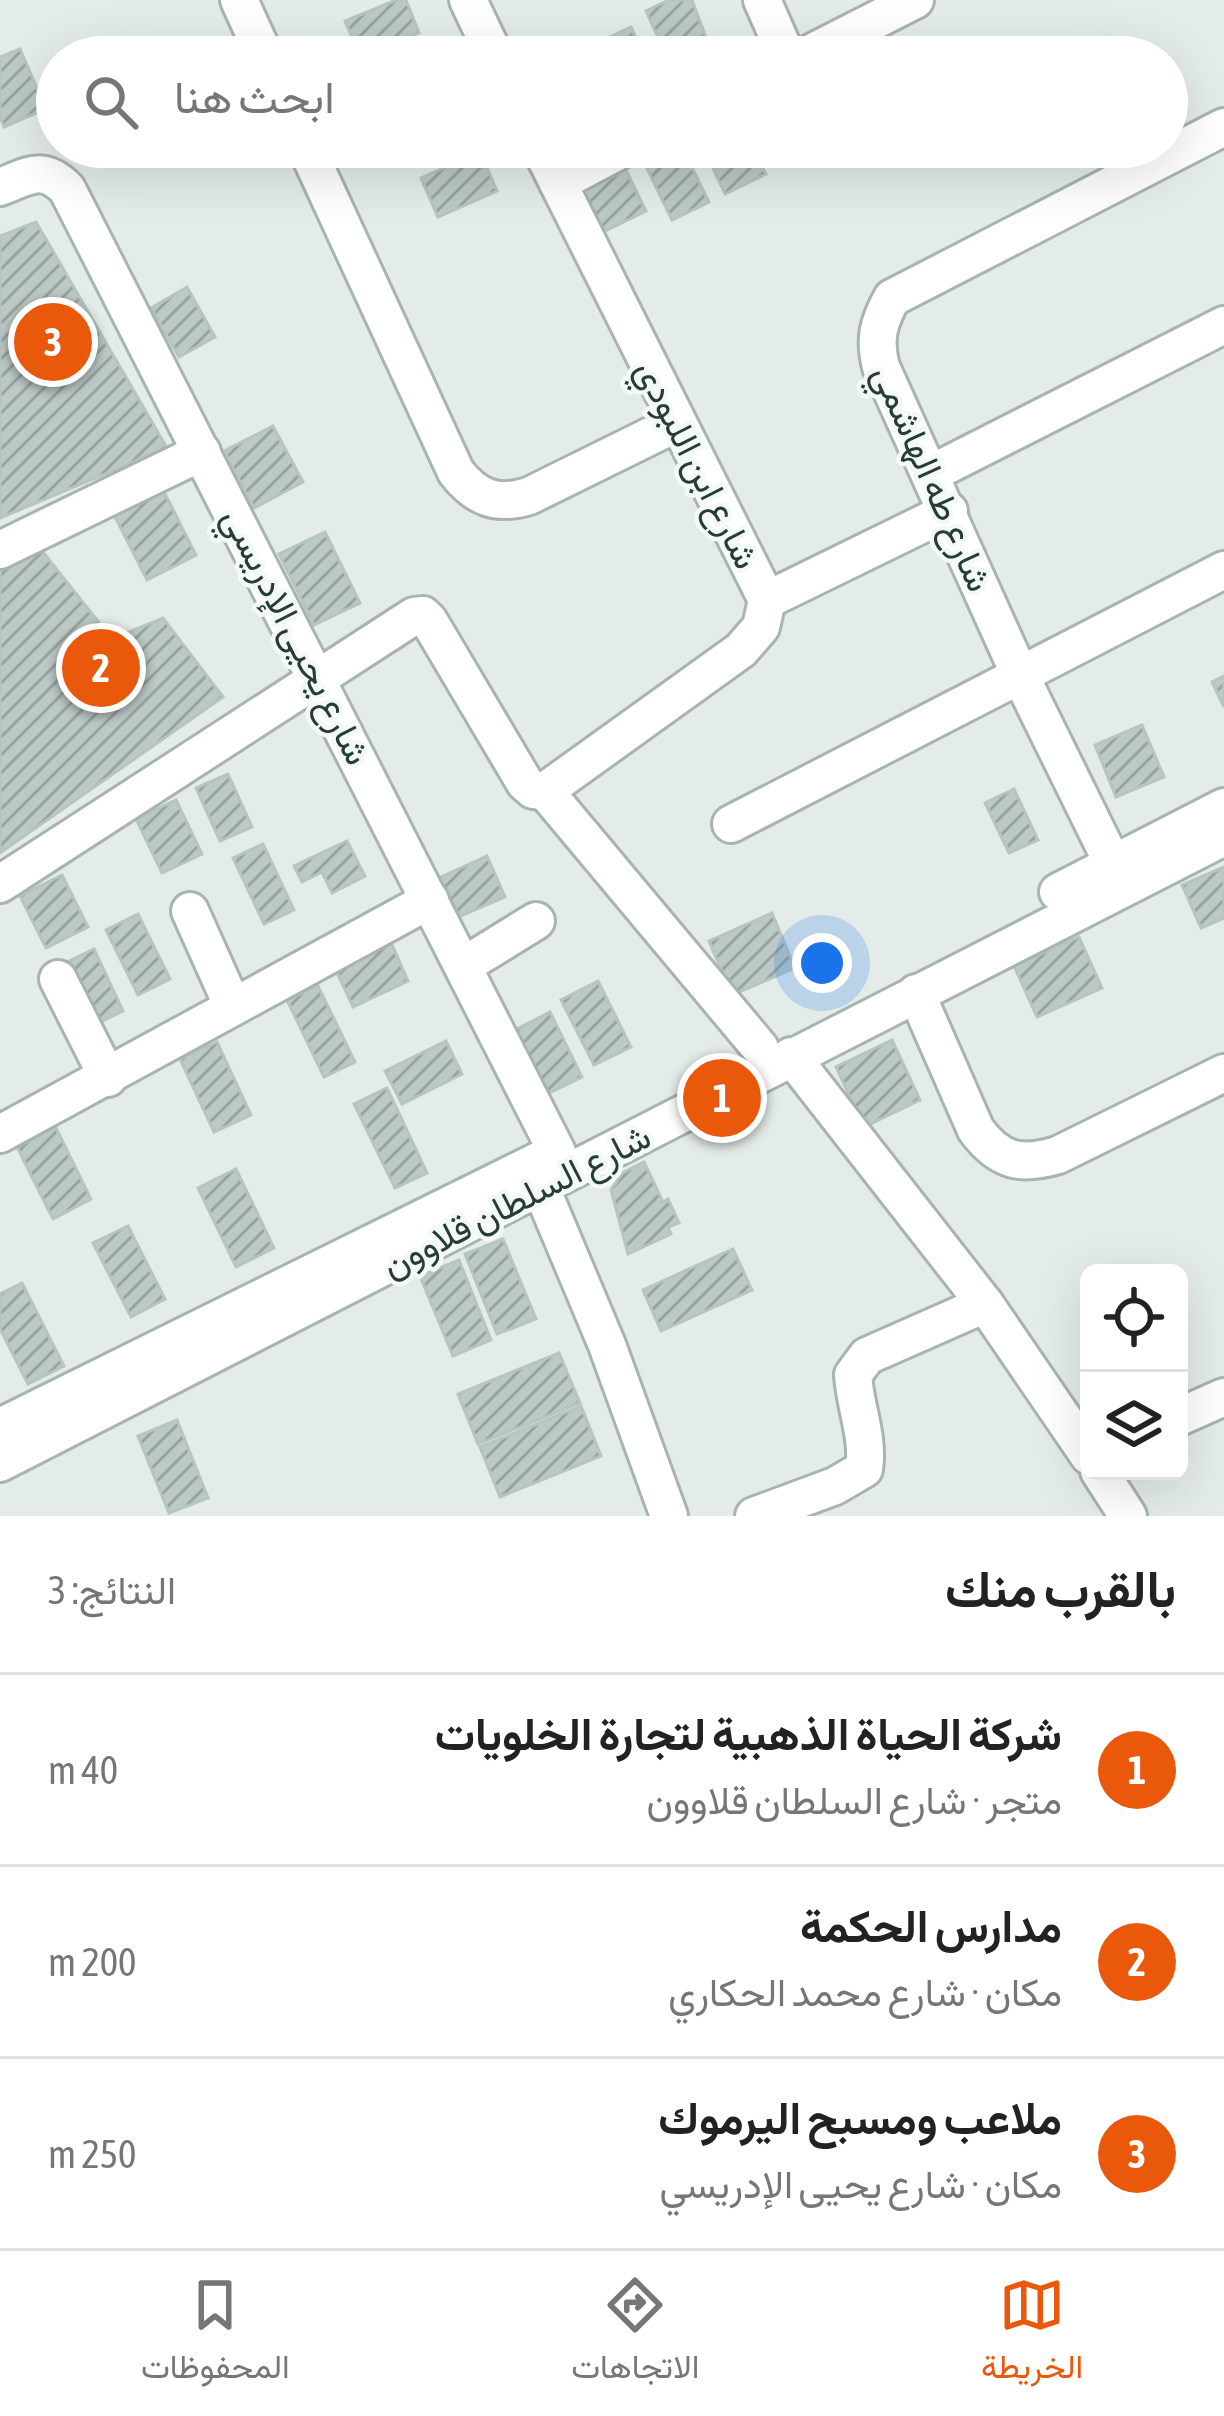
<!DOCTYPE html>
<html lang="ar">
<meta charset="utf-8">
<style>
:root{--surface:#fff;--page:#f6f6f6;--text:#222;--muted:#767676;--line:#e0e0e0;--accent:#ea580c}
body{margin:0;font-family:"Asap Condensed",Vazirmatn,sans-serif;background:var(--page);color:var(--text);direction:rtl}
.controls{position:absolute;right:36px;bottom:36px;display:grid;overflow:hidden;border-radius:18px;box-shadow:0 12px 48px #0002}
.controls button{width:108px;height:108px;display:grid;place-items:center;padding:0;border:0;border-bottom:3px solid var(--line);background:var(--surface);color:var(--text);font:60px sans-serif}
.you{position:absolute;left:822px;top:963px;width:42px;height:42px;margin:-30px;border:9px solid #fff;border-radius:50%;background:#1a73e8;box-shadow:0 0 0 18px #1a73e833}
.badge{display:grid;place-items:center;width:78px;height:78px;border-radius:50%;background:var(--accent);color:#fff;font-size:39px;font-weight:700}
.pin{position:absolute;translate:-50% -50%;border:6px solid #fff;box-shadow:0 3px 12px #0006}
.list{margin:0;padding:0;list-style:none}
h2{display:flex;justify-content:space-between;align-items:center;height:156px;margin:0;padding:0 48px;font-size:51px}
h2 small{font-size:39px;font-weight:400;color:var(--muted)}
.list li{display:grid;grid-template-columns:78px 1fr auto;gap:36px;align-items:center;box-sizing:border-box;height:192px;padding:0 48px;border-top:3px solid var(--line)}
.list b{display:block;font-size:45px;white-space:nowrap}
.list p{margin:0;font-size:39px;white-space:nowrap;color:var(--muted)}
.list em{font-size:39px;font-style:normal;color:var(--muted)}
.icon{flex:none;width:66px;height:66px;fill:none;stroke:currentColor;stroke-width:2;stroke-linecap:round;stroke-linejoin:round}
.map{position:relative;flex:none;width:1224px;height:1516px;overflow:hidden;direction:ltr}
.search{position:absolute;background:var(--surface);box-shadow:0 12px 48px #0002;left:36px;right:36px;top:36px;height:132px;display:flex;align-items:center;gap:30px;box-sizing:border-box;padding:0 42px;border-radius:66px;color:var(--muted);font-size:45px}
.sheet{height:732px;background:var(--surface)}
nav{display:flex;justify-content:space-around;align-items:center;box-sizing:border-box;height:168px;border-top:3px solid var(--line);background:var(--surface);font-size:33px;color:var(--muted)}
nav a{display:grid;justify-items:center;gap:6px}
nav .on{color:var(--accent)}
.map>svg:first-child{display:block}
</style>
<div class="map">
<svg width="1224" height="1516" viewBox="0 0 1224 1516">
<defs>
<pattern id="building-hatch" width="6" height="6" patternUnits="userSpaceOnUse" patternTransform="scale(3)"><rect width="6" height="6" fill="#bcc9c6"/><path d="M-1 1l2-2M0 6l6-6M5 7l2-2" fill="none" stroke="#99a4a2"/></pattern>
</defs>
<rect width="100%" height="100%" fill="#e4ecea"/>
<g fill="url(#building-hatch)" stroke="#b7c5c2" stroke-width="3">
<path d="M396 0H406L419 33 360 56 345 21Z"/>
<path d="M669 0H692L708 43 667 57 646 11Z"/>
<path d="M631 27 645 57H588L584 49Z"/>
<path d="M20 49 46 109 4 127 0 117V57Z"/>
<path d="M665 147H682L709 202 672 220 642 158Z"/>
<path d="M703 147H753L766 174 725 194Z"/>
<path d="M767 147H811L812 148 775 164Z"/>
<path d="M480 152 497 191 438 217 421 178Z"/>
<path d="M626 170 646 211 601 233 582 192Z"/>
<path d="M36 222 167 448 0 518V236Z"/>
<path d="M187 287 215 337 179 357 151 308Z"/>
<path d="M273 426 303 482 254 508 224 451Z"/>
<path d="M159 482 196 555 147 580 110 507Z"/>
<path d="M325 532 360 603 314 625 279 554Z"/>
<path d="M31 537 112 639 163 618 223 697 0 853V558Z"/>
<path d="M1224 676V707L1212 682Z"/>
<path d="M1142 725 1164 777 1116 797 1095 745Z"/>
<path d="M228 774 252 827 220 841 196 788Z"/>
<path d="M1014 789 1038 840 1009 853 985 803Z"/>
<path d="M176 800 202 854 162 873 136 819Z"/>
<path d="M347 841 365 876 332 893 322 872 302 882 294 866Z"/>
<path d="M263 844 294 910 264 924 233 858Z"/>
<path d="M487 856 505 897 456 918 439 878Z"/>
<path d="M1224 867V918L1201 928 1182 885Z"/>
<path d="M62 875 88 927 46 948 20 896Z"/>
<path d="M772 913 795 968 732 995 709 941Z"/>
<path d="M138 914 170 979 138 995 106 930Z"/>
<path d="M1079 937 1102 988 1037 1017 1014 966Z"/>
<path d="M390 940 408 981 353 1007 334 966Z"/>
<path d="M94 949 123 1011 92 1026 63 964Z"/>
<path d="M598 981 631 1047 594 1065 561 1000Z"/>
<path d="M318 986 355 1062 324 1077 287 1000Z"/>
<path d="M550 1012 582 1077 545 1095 513 1031Z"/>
<path d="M892 1040 920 1100 864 1127 836 1067Z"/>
<path d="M446 1041 462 1074 402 1104 385 1071Z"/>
<path d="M217 1042 251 1115 214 1132 180 1059Z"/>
<path d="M387 1088 427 1173 395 1188 354 1104Z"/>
<path d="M56 1128 91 1199 53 1219 17 1147Z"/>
<path d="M644 1162 663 1202 668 1199 679 1223 668 1227 671 1234 628 1254 611 1190 622 1173Z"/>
<path d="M236 1169 274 1248 236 1267 198 1188Z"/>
<path d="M128 1226 165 1299 131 1317 93 1243Z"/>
<path d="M503 1239 536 1319 497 1334 465 1254Z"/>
<path d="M733 1249 752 1290 661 1331 643 1290Z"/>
<path d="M459 1260 491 1340 453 1356 420 1276Z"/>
<path d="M22 1283 64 1366 28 1384 0 1329V1294Z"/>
<path d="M559 1353 580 1403 478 1444 458 1394Z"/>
<path d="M581 1406 601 1456 500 1497 480 1447Z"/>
<path d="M177 1420 208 1498 169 1513 138 1436Z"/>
</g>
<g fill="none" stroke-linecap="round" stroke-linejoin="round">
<g stroke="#a7b4b1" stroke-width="42">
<g id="minor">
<path d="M239 0 265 57"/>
<path d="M468 0 495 57"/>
<path d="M762 0 787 57"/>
<path d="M803 57 915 0"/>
<path d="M306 147 456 472C476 498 497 506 529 496L677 423"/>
<path d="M540 147 767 600"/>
<path d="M558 183 626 147"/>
<path d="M0 187C29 176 42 164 67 189L557 1152"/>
<path d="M930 474 1224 325"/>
<path d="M0 550 202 452"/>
<path d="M767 600 949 511"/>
<path d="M545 791 760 1048"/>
<path d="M731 824 1224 570"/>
<path d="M1113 864 1019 673 881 367C874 339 878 323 892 298L1224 127"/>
<path d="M0 884 414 616 423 615 429 621 525 783 533 790 545 791 741 650 761 627 767 600"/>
<path d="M1058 892 1224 807"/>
<path d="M190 911 233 1007"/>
<path d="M463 966 536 921"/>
<path d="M58 979 108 1078"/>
<path d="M916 993 976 1130C1000 1162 1021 1166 1058 1155L1224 1073"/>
<path d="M791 1056 985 1304 1089 1456"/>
<path d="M0 1134 430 900"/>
<path d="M541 1188 607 1345 669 1516"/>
<path d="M1179 1417 1224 1397"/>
<path d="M0 1427 556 1152"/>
<path d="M0 1463 1224 837"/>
<path d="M1099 1471 1128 1516"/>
<path d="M754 1516 835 1486 864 1469C869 1437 855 1407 853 1375L867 1356 985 1304"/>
</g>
</g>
<use href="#minor" stroke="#fff" stroke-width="36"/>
</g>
<g text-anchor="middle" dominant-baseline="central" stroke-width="9" stroke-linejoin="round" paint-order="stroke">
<g font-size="36" fill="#253c39" stroke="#f4f9f7">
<text transform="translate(698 464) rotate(63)">شارع ابن اللبودي</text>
<text transform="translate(933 478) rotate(66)">شارع طه الهاشمي</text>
<text transform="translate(297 636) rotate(63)">شارع يحيى الإدريسي</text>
<text transform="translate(516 1200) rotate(-27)">شارع السلطان قلاوون</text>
</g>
</g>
</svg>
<div class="controls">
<button><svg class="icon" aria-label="locate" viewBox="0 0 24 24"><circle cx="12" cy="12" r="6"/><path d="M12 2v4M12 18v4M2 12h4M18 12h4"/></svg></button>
<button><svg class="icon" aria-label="layers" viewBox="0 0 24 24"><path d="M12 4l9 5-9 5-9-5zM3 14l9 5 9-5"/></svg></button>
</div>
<div class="you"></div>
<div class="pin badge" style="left:722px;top:1098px">1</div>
<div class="pin badge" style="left:101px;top:668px">2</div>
<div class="pin badge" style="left:53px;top:342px">3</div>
<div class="search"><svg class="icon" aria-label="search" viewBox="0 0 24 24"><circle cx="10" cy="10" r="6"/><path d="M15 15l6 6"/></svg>ابحث هنا</div>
</div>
<section class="sheet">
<h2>بالقرب منك<small>النتائج: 3</small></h2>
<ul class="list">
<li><span class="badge">1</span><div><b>شركة الحياة الذهبية لتجارة الخلويات</b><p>متجر · شارع السلطان قلاوون</p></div><em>40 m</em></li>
<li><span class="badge">2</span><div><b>مدارس الحكمة</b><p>مكان · شارع محمد الحكاري</p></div><em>200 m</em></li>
<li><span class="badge">3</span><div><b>ملاعب ومسبح اليرموك</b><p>مكان · شارع يحيى الإدريسي</p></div><em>250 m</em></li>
</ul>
</section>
<nav>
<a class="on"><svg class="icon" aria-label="map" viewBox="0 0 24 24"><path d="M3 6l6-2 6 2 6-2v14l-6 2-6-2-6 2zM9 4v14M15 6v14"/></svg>الخريطة</a>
<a><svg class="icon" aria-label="directions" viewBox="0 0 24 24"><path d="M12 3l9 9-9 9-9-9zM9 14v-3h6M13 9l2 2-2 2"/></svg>الاتجاهات</a>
<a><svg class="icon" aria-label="saved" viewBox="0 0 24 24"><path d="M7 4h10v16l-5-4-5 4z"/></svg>المحفوظات</a>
</nav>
